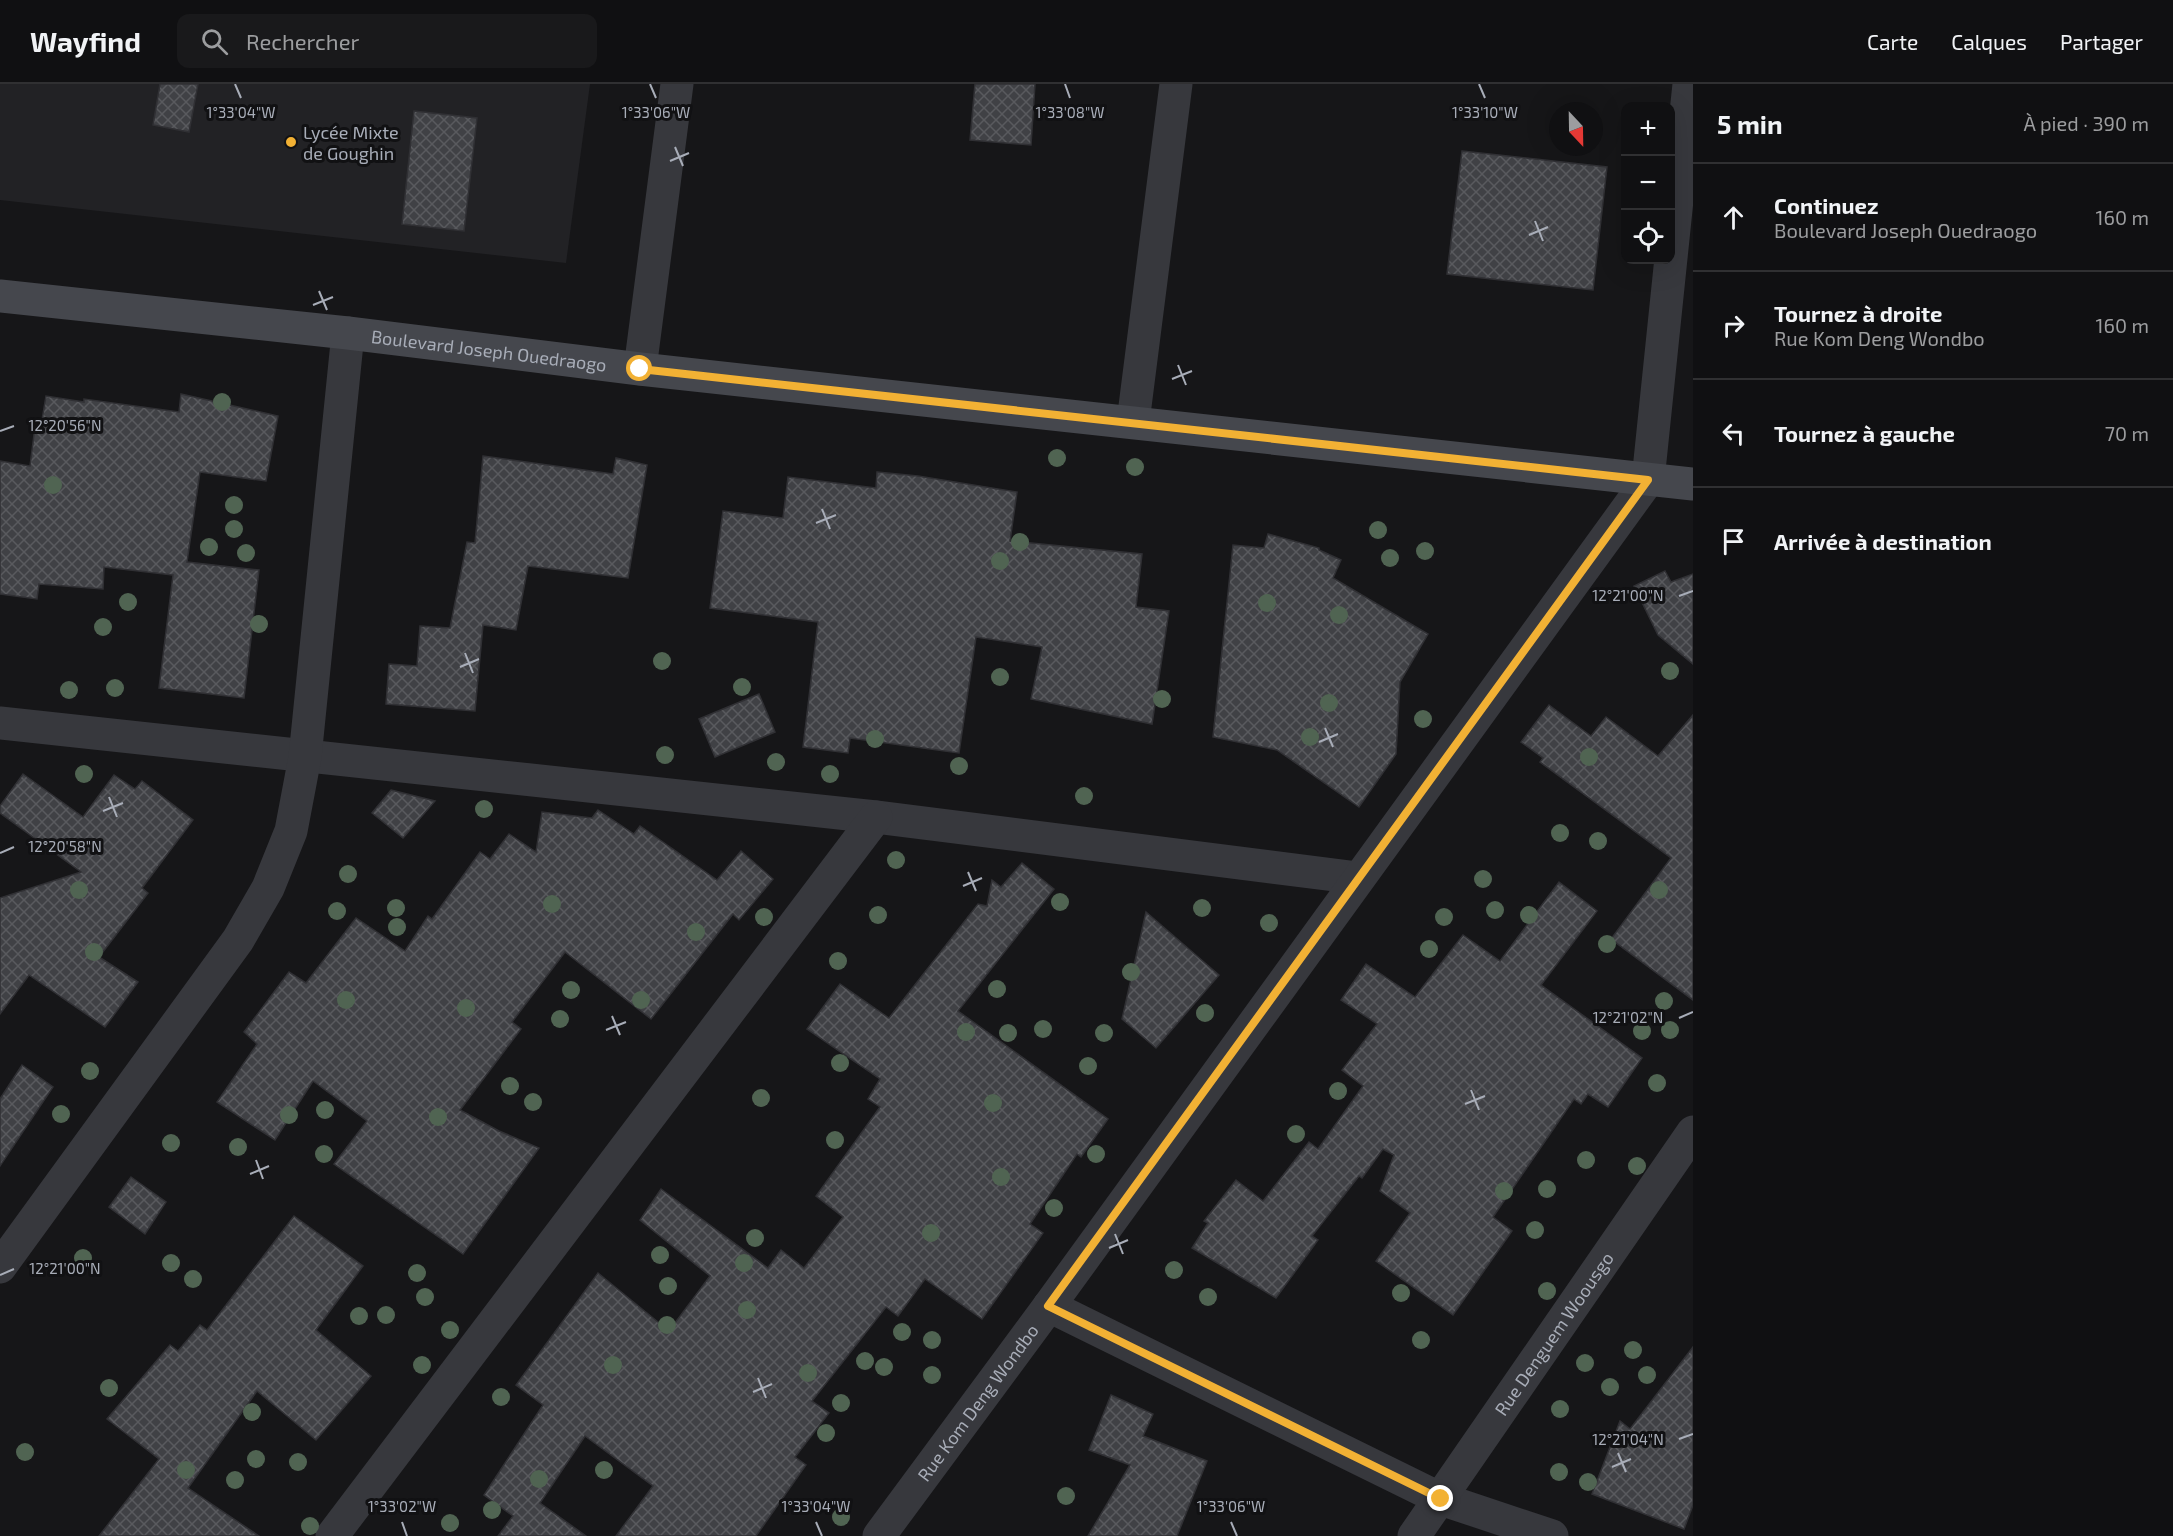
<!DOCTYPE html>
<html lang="fr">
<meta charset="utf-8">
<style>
:root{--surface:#101012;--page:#19191b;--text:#f1f3f6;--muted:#9c9d9f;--line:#303032}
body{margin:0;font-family:"Exo 2",sans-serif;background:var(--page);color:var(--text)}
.controls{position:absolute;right:18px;top:18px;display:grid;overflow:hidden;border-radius:12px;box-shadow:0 6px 24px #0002}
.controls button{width:54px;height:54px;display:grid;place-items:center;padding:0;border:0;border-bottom:2px solid var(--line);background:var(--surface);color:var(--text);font:30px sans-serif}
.compass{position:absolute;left:1549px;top:18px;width:54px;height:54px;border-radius:50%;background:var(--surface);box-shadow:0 6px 24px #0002;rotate:158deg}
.stop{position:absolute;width:18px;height:18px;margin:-14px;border:4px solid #f2b134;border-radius:50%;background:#fff}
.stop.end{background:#f2b134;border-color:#fff;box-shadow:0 2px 6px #0008}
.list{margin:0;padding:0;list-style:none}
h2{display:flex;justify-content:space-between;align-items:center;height:78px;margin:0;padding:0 24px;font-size:26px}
h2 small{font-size:20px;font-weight:400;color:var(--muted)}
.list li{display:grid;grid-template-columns:39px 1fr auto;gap:18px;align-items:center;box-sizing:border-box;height:108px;padding:0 24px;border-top:2px solid var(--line)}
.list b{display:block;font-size:22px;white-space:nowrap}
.list p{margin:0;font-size:20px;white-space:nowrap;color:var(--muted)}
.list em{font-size:20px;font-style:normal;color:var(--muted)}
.icon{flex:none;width:33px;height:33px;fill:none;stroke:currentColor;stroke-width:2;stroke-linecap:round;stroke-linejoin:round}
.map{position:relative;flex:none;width:1693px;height:1452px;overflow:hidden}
header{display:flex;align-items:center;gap:36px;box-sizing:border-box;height:84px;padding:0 30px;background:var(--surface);border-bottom:2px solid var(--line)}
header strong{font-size:28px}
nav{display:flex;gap:33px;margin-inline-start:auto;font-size:21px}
.search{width:420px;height:54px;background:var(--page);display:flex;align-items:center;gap:15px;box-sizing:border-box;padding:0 21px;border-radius:12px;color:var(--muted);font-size:22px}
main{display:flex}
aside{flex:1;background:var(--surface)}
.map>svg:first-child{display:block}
</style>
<header>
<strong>Wayfind</strong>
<div class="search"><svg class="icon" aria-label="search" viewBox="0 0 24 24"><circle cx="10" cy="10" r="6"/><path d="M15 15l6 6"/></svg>Rechercher</div>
<nav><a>Carte</a><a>Calques</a><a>Partager</a></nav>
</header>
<main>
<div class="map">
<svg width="1693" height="1452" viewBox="0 0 1693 1452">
<defs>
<pattern id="building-cross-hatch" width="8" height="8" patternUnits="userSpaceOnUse" patternTransform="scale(1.5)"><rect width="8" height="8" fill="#404145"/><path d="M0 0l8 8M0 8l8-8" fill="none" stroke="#595a5e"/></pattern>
</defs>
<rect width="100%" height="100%" fill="#161618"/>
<path fill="#222225" d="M0 0H590L566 179 0 116Z"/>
<g fill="url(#building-cross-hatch)" stroke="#303034" stroke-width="1.5">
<path d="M160 0H198L189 48 153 41Z"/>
<path d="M975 0H1035L1031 61 970 56Z"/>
<path d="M414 27 477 34 464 147 402 140Z"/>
<path d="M1462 67 1607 83 1593 206 1447 190Z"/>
<path d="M181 310 278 332 266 397 200 388 187 478 259 486 244 614 159 604 173 491 104 483 103 505 39 500 37 515 0 510V377L30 382 36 335 42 336 46 312 84 318V315L179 328Z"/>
<path d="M483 372 613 390 616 374 647 381 628 494 528 482 516 546 483 541 475 627 386 620 389 580 417 582 420 542 450 544 467 458 475 459Z"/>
<path d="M877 388 918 392 1017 408 1010 457 1142 470 1136 523 1169 527 1152 640 1031 615 1042 563 976 553 959 669 850 654 848 669 803 663 818 538 710 524 723 427 783 434 788 393 876 404Z"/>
<path d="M1268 450 1319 464V466L1341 476 1333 494 1428 550 1400 598 1396 670 1359 723 1277 666 1213 653 1233 461 1264 464Z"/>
<path d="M1665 487 1671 498 1693 490V580L1658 551 1634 502Z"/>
<path d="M759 610 775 648 715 673 699 635Z"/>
<path d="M1549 621 1591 652 1606 633 1658 672 1693 631V916L1611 855 1671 774 1540 678 1543 674 1521 658Z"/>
<path d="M23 690 83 733 114 691 135 705 142 697 193 736 142 804 148 809 99 873 138 898 105 943 29 891 0 930V814L81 788 0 729V722Z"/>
<path d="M391 706 435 717 403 754 372 729Z"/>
<path d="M598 726 634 750 640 742 717 796 741 767 773 795 739 836 733 830 651 935 565 868 512 938 521 945 460 1026 499 1047 539 1064 463 1170 334 1080 367 1037 313 997 275 1056 217 1018 257 960 244 948 289 888 306 899 356 834 405 867 428 832 432 835 480 768 490 775 509 750 536 768 542 728 592 734Z"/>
<path d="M1022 779 1054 805 958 927 1108 1035 1081 1073 1077 1070 1030 1140 1043 1149 982 1235 925 1195 898 1232 886 1223 812 1317 829 1329 795 1373 806 1381 756 1452H616L653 1402 585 1352 540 1419 586 1452H498L513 1432 484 1411 543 1321 516 1301 598 1189 669 1247 710 1192 640 1136 661 1105 768 1184 781 1166 804 1184 843 1133 816 1112 880 1023 868 1015 880 995 807 945 840 900 889 934 978 820 987 822 992 796 1001 803Z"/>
<path d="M1559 798 1597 827 1541 901 1642 974 1608 1023 1588 1010 1581 1020 1574 1015 1493 1133 1512 1147 1453 1231 1376 1177 1410 1129 1380 1107 1394 1071 1383 1065 1362 1094 1359 1092 1312 1152 1318 1156 1276 1214 1192 1164 1208 1139 1204 1137 1236 1096 1263 1117 1309 1058 1318 1065 1363 1002 1342 986 1377 940 1341 916 1366 880 1415 913 1463 851 1500 877Z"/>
<path d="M1146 828 1219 891 1156 964 1122 935Z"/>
<path d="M22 981 53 1003 0 1082V1015Z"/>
<path d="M131 1093 166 1118 145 1150 109 1123Z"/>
<path d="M294 1132 363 1182 316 1246 371 1292 316 1356 257 1307 188 1404 259 1452H99L159 1375 107 1335 170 1261 178 1267 200 1241 207 1246Z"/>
<path d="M1693 1263V1421L1684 1445 1592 1410 1620 1337 1630 1345Z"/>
<path d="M1111 1311 1153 1330 1143 1352 1207 1377 1177 1452H1088L1130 1381 1089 1366Z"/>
</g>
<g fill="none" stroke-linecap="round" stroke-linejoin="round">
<g stroke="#37383d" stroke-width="33">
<path d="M640 285 677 0"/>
<path d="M1133 338 1176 0"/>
<path d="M0 639 876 733 1358 794"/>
<path d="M0 1183 238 856 268 804 291 747 305 673 348 249"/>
<path d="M1049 1222 1441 1415 1552 1452"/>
<path d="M332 1452 876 733"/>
<path id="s1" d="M879 1452 1049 1222 1648 396 1689 0"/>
<path id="s2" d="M1414 1452 1693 1048"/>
</g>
<path stroke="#45474d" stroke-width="33" id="s3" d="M0 212 348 249 640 285 1693 400"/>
</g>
<g fill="#506452">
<circle cx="222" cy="318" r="9"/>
<circle cx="1057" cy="374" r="9"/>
<circle cx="1135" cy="383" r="9"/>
<circle cx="53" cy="401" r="9"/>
<circle cx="234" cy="421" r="9"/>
<circle cx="234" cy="445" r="9"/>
<circle cx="1378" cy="446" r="9"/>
<circle cx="1020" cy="458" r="9"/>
<circle cx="209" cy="463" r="9"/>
<circle cx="1425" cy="467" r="9"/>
<circle cx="246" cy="469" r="9"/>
<circle cx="1390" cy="474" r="9"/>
<circle cx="1000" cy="477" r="9"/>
<circle cx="128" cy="518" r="9"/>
<circle cx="1267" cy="519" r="9"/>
<circle cx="1339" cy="531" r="9"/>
<circle cx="259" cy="540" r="9"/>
<circle cx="103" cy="543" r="9"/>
<circle cx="662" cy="577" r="9"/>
<circle cx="1670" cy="587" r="9"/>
<circle cx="1000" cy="593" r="9"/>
<circle cx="742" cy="603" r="9"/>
<circle cx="115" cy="604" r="9"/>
<circle cx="69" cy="606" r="9"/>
<circle cx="1162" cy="615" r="9"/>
<circle cx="1329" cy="619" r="9"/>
<circle cx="1423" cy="635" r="9"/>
<circle cx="1310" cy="653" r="9"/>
<circle cx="875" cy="655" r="9"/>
<circle cx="665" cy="671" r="9"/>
<circle cx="1589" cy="673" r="9"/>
<circle cx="776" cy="678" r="9"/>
<circle cx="959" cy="682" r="9"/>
<circle cx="84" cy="690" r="9"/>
<circle cx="830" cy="690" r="9"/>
<circle cx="1084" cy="712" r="9"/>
<circle cx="484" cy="725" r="9"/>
<circle cx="1560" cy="749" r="9"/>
<circle cx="1598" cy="757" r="9"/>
<circle cx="896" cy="776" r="9"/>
<circle cx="348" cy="790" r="9"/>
<circle cx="1483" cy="795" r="9"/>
<circle cx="79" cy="806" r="9"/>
<circle cx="1659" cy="806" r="9"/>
<circle cx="1060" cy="818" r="9"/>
<circle cx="552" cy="820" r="9"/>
<circle cx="396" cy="824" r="9"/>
<circle cx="1202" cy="824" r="9"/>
<circle cx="1495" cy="826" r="9"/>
<circle cx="337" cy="827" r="9"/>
<circle cx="878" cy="831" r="9"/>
<circle cx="1529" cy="831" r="9"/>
<circle cx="764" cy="833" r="9"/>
<circle cx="1444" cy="833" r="9"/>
<circle cx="1269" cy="839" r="9"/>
<circle cx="397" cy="843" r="9"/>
<circle cx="696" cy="848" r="9"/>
<circle cx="1607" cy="860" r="9"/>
<circle cx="1429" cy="865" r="9"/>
<circle cx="94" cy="868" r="9"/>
<circle cx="838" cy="877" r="9"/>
<circle cx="1131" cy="888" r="9"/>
<circle cx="997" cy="905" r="9"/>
<circle cx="571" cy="906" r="9"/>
<circle cx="346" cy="916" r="9"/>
<circle cx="641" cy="916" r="9"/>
<circle cx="1664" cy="917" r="9"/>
<circle cx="466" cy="924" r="9"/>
<circle cx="1205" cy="929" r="9"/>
<circle cx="560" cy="935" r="9"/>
<circle cx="1043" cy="945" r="9"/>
<circle cx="1670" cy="946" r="9"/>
<circle cx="1642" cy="947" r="9"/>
<circle cx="966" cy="948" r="9"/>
<circle cx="1008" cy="949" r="9"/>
<circle cx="1104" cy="949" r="9"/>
<circle cx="840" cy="979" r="9"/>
<circle cx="1088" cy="982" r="9"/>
<circle cx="90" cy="987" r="9"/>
<circle cx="1657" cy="999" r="9"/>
<circle cx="510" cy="1002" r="9"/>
<circle cx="1338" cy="1007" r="9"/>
<circle cx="761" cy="1014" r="9"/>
<circle cx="533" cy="1018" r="9"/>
<circle cx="993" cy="1019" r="9"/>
<circle cx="325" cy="1026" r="9"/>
<circle cx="61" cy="1030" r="9"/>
<circle cx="289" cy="1031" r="9"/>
<circle cx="438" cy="1033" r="9"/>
<circle cx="1296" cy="1050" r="9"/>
<circle cx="835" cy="1056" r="9"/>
<circle cx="171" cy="1059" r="9"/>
<circle cx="238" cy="1063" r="9"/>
<circle cx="324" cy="1070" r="9"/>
<circle cx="1096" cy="1070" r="9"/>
<circle cx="1586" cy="1076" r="9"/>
<circle cx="1637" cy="1082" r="9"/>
<circle cx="1001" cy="1093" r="9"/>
<circle cx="1547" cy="1105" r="9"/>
<circle cx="1504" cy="1107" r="9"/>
<circle cx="1054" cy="1124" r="9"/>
<circle cx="1535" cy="1146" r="9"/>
<circle cx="931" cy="1149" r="9"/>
<circle cx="755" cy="1154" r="9"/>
<circle cx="660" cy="1171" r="9"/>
<circle cx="83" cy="1174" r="9"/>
<circle cx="171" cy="1179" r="9"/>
<circle cx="744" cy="1179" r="9"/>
<circle cx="1174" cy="1186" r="9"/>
<circle cx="417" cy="1189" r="9"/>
<circle cx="193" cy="1195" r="9"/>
<circle cx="668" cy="1202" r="9"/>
<circle cx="1547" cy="1207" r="9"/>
<circle cx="1401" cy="1209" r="9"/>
<circle cx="425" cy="1213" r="9"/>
<circle cx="1208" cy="1213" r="9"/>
<circle cx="747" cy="1226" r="9"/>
<circle cx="386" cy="1231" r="9"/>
<circle cx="359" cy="1232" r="9"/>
<circle cx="667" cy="1241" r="9"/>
<circle cx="450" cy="1246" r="9"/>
<circle cx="902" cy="1248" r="9"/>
<circle cx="932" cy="1256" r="9"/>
<circle cx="1421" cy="1256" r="9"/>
<circle cx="1633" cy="1266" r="9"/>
<circle cx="865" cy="1277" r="9"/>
<circle cx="1585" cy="1279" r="9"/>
<circle cx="422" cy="1281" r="9"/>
<circle cx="613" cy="1281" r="9"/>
<circle cx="884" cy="1283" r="9"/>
<circle cx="808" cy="1289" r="9"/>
<circle cx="932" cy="1291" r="9"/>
<circle cx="1647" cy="1291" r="9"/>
<circle cx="1610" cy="1303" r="9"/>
<circle cx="109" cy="1304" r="9"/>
<circle cx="501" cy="1313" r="9"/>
<circle cx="841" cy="1319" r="9"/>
<circle cx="1560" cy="1325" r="9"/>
<circle cx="252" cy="1328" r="9"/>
<circle cx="826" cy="1349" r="9"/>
<circle cx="25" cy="1368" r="9"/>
<circle cx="256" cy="1375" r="9"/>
<circle cx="298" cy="1378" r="9"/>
<circle cx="186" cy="1386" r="9"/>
<circle cx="604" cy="1386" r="9"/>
<circle cx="1559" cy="1388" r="9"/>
<circle cx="539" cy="1395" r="9"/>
<circle cx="235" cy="1396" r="9"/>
<circle cx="1588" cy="1398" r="9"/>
<circle cx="1066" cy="1412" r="9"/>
<circle cx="492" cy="1426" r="9"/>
<circle cx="841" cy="1433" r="9"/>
<circle cx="450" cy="1439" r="9"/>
<circle cx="310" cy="1442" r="9"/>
</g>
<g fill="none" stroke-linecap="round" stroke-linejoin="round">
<path stroke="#f2b134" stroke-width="8" d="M640 285 1648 396 1048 1222 1441 1415"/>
</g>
<path fill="none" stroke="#a8adb8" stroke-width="2" d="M235 0 241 14M650 0 656 14M1065 0 1070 14M1479 0 1485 14M675 63 683 82M670 77 689 69M1535 137 1543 157M1529 151 1548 143M319 207 327 226M313 221 333 213M1178 281 1186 301M1172 295 1192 287M0 347 14 342M822 425 830 445M816 439 836 431M1679 512 1693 507M465 569 473 589M460 583 479 575M1325 644 1333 663M1319 658 1338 650M109 713 117 733M103 727 123 719M0 769 14 763M968 788 976 807M963 802 982 794M612 932 620 951M1679 934 1693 928M606 946 626 938M1471 1006 1479 1026M1465 1020 1485 1012M256 1076 263 1095M250 1090 269 1082M1115 1150 1123 1170M1109 1164 1128 1156M0 1191 14 1185M758 1294 766 1314M753 1308 772 1300M1679 1355 1693 1350M1618 1369 1626 1388M1612 1383 1631 1375M402 1438 407 1452M816 1438 822 1452M1231 1438 1237 1452"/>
<circle fill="#f2b134" stroke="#111113" stroke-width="2" cx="291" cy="58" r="6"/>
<g text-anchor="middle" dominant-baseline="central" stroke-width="6" stroke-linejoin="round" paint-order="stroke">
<g font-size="18" fill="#a8adb8" stroke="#111113" text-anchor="start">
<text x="303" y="48">Lycée Mixte<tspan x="303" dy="21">de Goughin</tspan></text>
</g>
<g font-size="18" fill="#a8adb8" stroke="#111113">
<text stroke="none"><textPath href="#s3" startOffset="492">Boulevard Joseph Ouedraogo</textPath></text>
<text stroke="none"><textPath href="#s2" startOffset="246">Rue Denguem Woousgo</textPath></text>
<text stroke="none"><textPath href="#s1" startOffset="166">Rue Kom Deng Wondbo</textPath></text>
</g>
</g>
<g font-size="15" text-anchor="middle" fill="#a8adb8" stroke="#111113" stroke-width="6" stroke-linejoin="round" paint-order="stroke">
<text x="241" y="34">1°33'04"W</text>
<text x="656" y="34">1°33'06"W</text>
<text x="1070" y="34">1°33'08"W</text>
<text x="1485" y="34">1°33'10"W</text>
<text x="65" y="347">12°20'56"N</text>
<text x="1628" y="517">12°21'00"N</text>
<text x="65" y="768">12°20'58"N</text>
<text x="1628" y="939">12°21'02"N</text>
<text x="65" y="1190">12°21'00"N</text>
<text x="1628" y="1361">12°21'04"N</text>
<text x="402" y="1428">1°33'02"W</text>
<text x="816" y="1428">1°33'04"W</text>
<text x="1231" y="1428">1°33'06"W</text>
</g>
</svg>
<div class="controls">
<button>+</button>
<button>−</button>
<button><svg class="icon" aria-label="locate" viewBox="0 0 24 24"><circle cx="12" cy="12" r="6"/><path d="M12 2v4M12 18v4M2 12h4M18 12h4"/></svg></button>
</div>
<svg class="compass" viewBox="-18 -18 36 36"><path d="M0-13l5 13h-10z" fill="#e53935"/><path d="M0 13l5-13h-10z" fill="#9c9d9f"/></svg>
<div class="stop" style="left:640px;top:285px"></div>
<div class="stop end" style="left:1441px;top:1415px"></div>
</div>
<aside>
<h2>5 min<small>À pied · 390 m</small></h2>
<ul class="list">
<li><svg class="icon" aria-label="ahead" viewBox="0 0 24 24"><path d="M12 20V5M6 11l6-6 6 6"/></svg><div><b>Continuez</b><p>Boulevard Joseph Ouedraogo</p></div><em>160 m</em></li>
<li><svg class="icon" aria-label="right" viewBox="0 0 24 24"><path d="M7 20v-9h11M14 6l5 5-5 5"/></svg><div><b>Tournez à droite</b><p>Rue Kom Deng Wondbo</p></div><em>160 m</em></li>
<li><svg class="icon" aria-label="left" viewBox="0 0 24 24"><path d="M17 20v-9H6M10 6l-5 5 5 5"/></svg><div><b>Tournez à gauche</b></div><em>70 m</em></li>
<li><svg class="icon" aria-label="arrive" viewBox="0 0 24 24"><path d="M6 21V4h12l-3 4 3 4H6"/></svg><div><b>Arrivée à destination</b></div></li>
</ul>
</aside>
</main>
